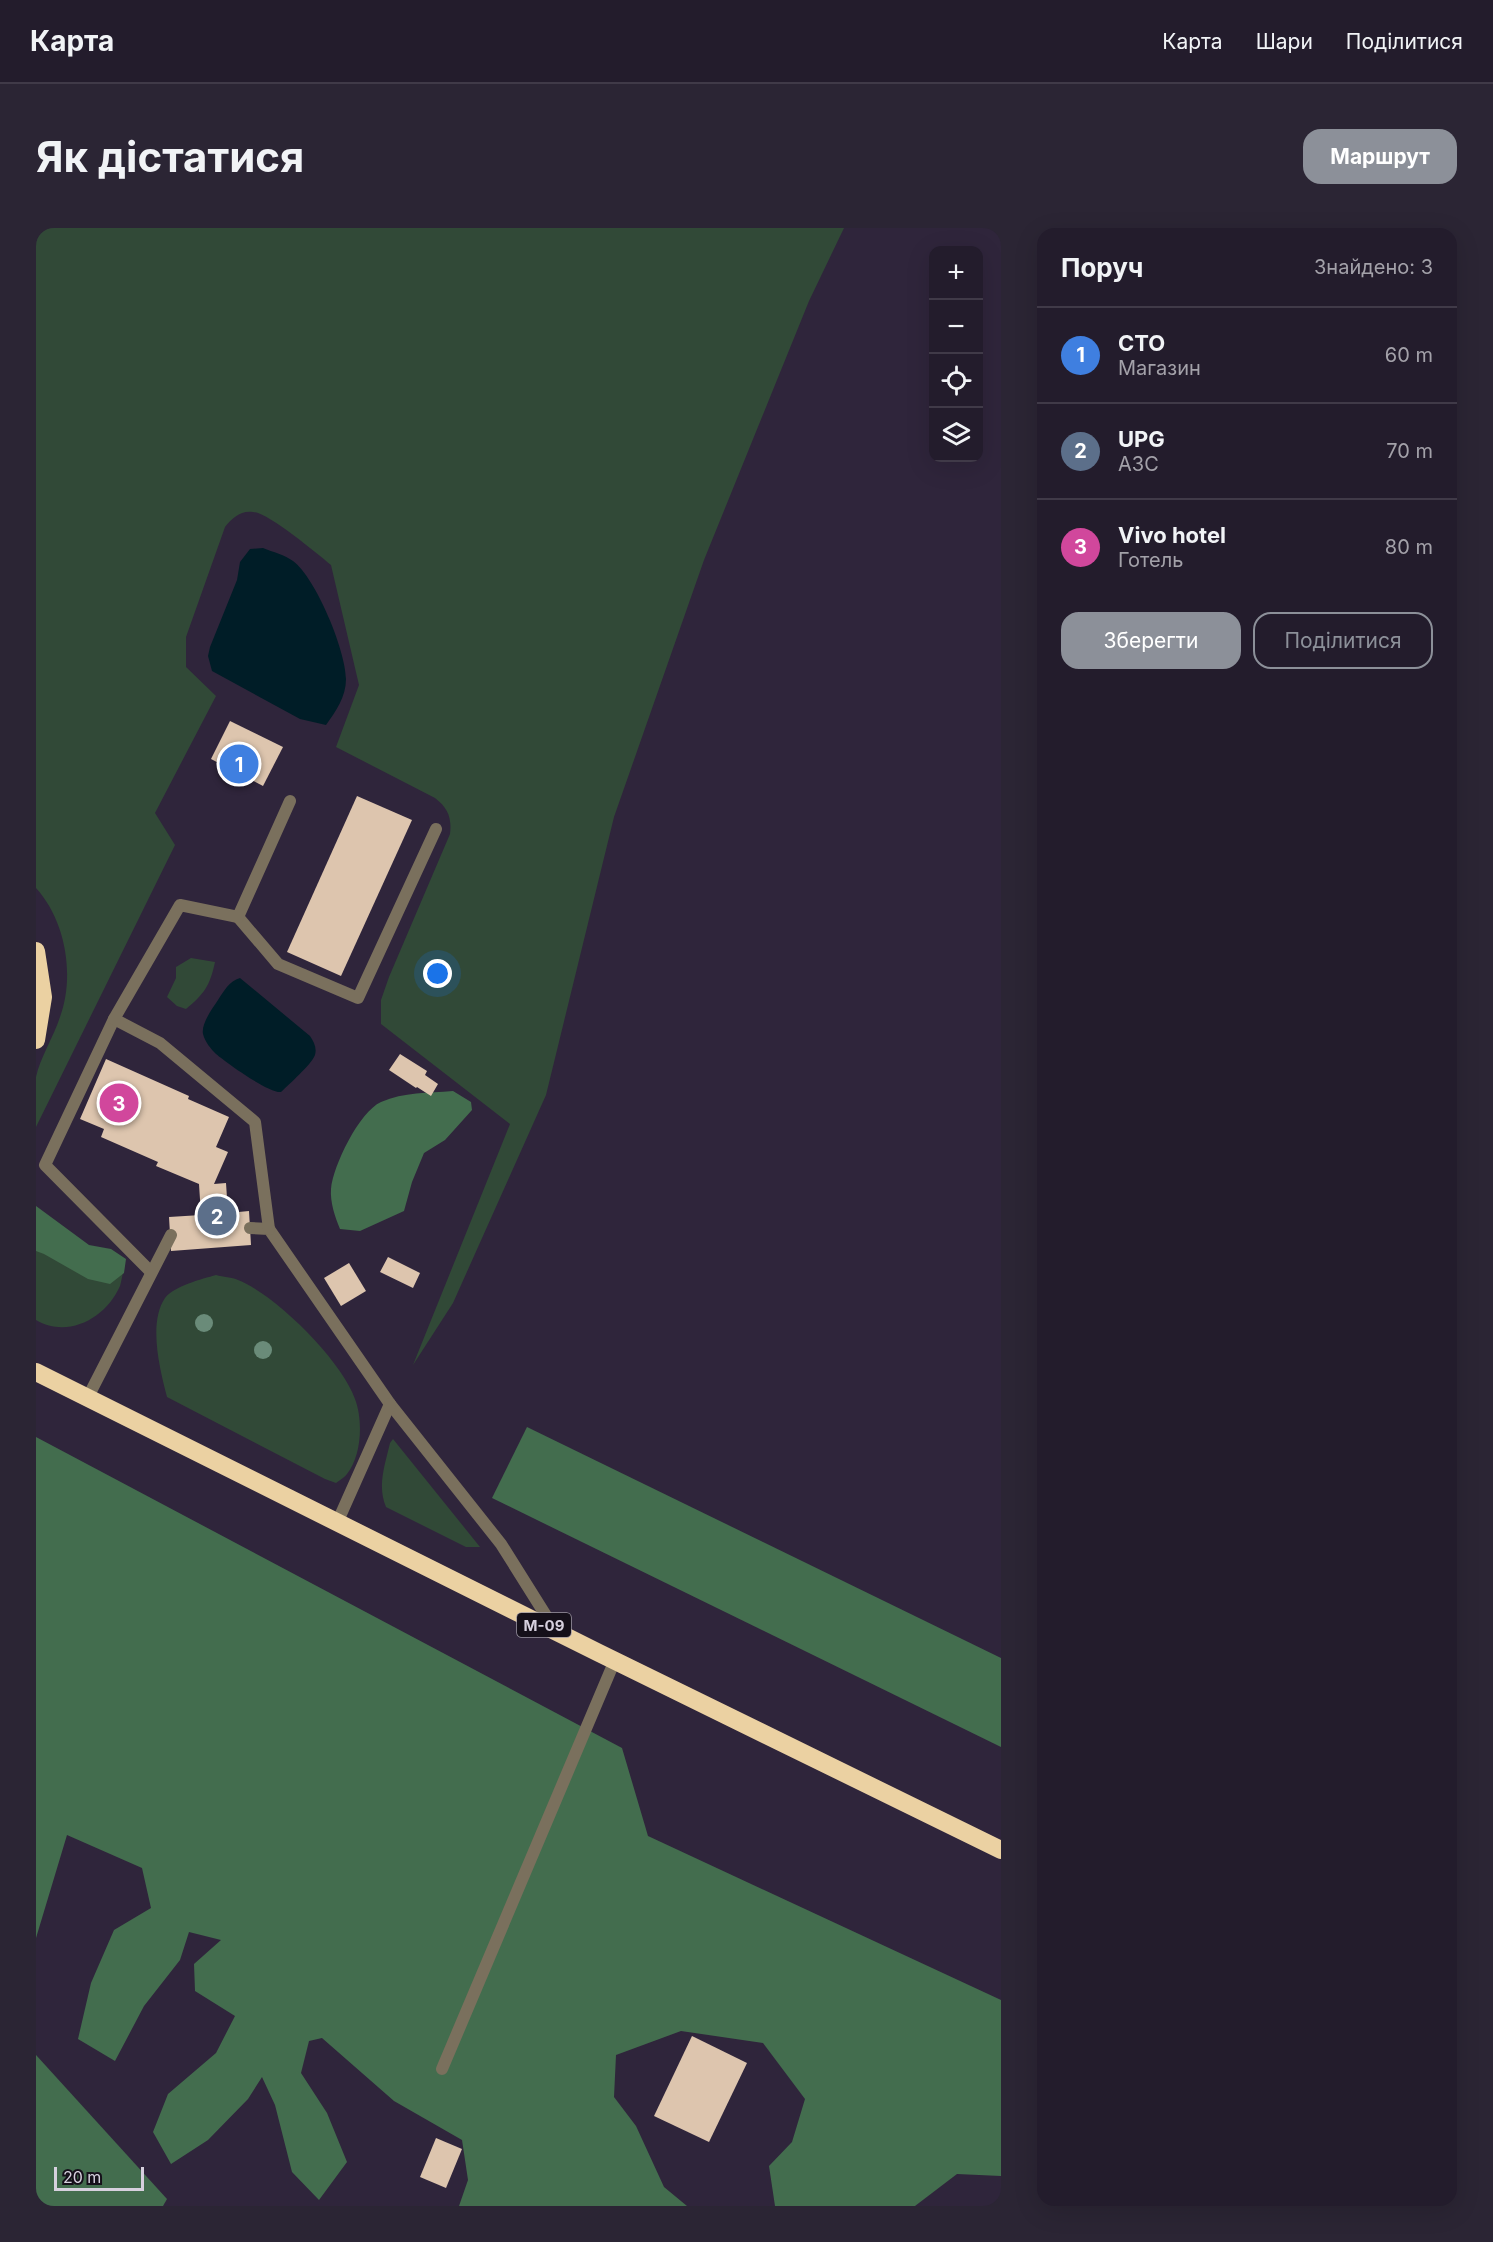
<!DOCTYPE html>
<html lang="uk">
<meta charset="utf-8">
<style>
:root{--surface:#231c2c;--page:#2b2534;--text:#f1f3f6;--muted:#a3a1a9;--line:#403a48;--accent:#8c9099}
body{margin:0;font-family:Inter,sans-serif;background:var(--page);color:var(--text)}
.controls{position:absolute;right:18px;top:18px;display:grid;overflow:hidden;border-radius:12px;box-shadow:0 6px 24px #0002}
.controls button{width:54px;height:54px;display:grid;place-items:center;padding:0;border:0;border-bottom:2px solid var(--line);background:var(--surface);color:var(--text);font:30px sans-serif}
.scale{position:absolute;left:18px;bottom:15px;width:90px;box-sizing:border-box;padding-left:6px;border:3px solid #d6d0de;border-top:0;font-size:16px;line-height:21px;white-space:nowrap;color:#d6d0de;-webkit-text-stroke:4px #15101a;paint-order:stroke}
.you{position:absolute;left:402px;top:746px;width:21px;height:21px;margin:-15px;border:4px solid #fff;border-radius:50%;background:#1a73e8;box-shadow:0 0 0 9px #1a73e833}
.badge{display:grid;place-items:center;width:39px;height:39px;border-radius:50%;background:var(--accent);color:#fff;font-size:20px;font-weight:700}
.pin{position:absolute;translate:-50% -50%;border:3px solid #fff;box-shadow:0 2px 6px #0006}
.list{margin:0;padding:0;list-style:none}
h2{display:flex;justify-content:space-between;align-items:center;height:78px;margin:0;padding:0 24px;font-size:26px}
h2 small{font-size:20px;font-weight:400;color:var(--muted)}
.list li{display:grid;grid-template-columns:39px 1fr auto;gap:18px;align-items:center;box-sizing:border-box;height:96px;padding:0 24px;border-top:2px solid var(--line)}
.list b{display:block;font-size:22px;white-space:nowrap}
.list p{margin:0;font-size:20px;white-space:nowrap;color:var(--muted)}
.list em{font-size:20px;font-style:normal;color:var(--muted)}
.actions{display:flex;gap:12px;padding:18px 24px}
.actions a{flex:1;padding:14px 0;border:2px solid var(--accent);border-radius:18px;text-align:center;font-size:21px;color:var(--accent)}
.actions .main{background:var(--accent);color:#fff}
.icon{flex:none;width:33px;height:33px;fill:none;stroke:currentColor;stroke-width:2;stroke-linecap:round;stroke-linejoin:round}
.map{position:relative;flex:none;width:965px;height:1978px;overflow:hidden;border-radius:18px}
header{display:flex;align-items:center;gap:36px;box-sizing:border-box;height:84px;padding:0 30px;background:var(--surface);border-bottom:2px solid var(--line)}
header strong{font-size:28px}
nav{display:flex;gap:33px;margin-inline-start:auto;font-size:21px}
.intro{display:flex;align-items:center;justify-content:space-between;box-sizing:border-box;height:144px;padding:0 36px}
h1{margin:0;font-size:42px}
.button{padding:15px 27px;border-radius:18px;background:var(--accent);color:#fff;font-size:21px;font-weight:700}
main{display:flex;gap:36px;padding:0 36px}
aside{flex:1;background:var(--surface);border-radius:18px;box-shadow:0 6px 24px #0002}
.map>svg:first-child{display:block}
</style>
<header>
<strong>Карта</strong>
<nav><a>Карта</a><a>Шари</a><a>Поділитися</a></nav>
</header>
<div class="intro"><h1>Як дістатися</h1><a class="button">Маршрут</a></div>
<main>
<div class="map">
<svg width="965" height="1978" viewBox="0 0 965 1978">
<rect width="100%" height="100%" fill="#2f253b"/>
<g fill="#314937">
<path d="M0 0H808L773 73 668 332 578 589 510 867 417 1075 377 1137 474 896 345 796V772L353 749 414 606C416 590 412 580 399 570L300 519 323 457 295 337C280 325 233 285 217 284 205 282 196 290 189 299L150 409V439L180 468 119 585 139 617 0 899C0 884 0 864 0 849 4 830 18 808 24 789 39 748 30 693 0 660Z"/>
<path d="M155 730 179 734C174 758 168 766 150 781L141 778 131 769 140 750V739Z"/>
<path d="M0 1001 89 1035C87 1043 86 1051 84 1058 70 1090 32 1111 0 1092Z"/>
<path d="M180 1047C187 1049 196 1049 202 1052 240 1067 306 1133 319 1171 327 1192 326 1227 311 1246 309 1249 304 1252 300 1255L289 1251 131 1169C124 1142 112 1095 129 1070 138 1058 166 1051 180 1047Z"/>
<path d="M357 1211 444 1319H430L350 1279C341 1258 349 1237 354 1215Z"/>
</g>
<g fill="#436d4e">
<path d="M417 863 435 874 436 882 409 912 388 925 376 954 368 983 324 1003 304 1001C299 989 294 974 295 961 297 938 323 884 345 874 368 864 392 865 417 863Z"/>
<path d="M0 978 53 1017 75 1021 90 1031 88 1045 74 1056 52 1051 8 1026 0 1023Z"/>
<path d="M491 1199 965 1430V1519L456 1270Z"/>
<path d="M0 1209 586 1520 612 1608 965 1772V1948L921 1946 879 1978H739L733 1938 756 1914 769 1871 727 1815 645 1803 580 1827 578 1869 600 1898 628 1959 651 1978H423L432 1952 426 1912 358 1873 286 1810 273 1813 265 1845 291 1885 311 1934 283 1972 256 1944 239 1877 226 1849 212 1871 172 1912 135 1936 117 1904 132 1866 180 1825 199 1788 159 1763 158 1736 185 1712 153 1704 144 1732 108 1778 79 1833 42 1811 55 1755 78 1702 115 1680 106 1640 31 1607 0 1710Z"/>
<path d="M0 1827 131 1971 127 1978H0Z"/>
</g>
<g fill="#001d27">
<path d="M227 320C237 324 249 327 257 333 280 350 310 423 310 451 310 469 300 483 290 497L264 491 176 443 172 428 174 419 201 352 204 334 214 321Z"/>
<path d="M204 750 274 808C278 814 281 820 279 827 275 837 253 856 245 864 232 865 191 835 180 826 175 821 169 814 167 806 165 796 176 781 182 772 188 763 193 753 204 750Z"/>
</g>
<g fill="#ddc5ae">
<path d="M194 493 247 519 227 558 175 531Z"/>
<path d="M321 568 376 592 305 748 251 724Z"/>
<path d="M364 826 391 843 389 847 402 856 395 868 381 859 380 860 353 842Z"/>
<path d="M70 831 153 868 152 871 193 889 180 919 192 924 178 956 190 955 192 985 213 983 215 1017 135 1023 133 989 165 987 163 956 120 938 122 934 65 909 68 901 44 891Z"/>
<path d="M352 1029 384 1045 377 1060 344 1044Z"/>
<path d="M313 1035 330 1063 305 1078 288 1050Z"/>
<path d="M656 1808 711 1835 673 1914 618 1888Z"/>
<path d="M400 1910 426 1921 410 1960 384 1949Z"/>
</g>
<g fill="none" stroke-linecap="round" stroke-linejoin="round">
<g stroke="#7a705d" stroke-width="12">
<path d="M202 689 242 736 322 770 400 601"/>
<path d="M78 791 9 937 114 1043"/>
<path d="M214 1000 233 1001 354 1176 465 1316 519 1402"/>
<path d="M233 1001 219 894 124 815 78 791 144 677 202 689 254 573"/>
<path d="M51 1171 135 1007"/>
<path d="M301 1295 354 1176"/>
<path d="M406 1841 579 1432"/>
</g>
<g stroke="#ebd1a2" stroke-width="18">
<path d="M0 723 7 769 0 812"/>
<path d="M0 1144 563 1425 965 1622"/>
</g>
</g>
<g fill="#6a8b79">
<circle cx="168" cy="1095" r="9"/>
<circle cx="227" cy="1122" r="9"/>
</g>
<g text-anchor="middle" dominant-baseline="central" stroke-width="6" stroke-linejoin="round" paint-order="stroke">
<rect fill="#15101a" stroke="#9c96a3" stroke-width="1.5" x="481" y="1385" width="54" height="24" rx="4.5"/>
<g font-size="15" font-weight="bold" fill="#d6d0de">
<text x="508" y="1397">М-09</text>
</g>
</g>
</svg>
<div class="controls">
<button>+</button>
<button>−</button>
<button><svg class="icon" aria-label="locate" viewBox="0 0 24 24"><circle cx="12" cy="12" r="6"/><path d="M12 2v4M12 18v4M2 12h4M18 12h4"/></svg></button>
<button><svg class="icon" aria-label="layers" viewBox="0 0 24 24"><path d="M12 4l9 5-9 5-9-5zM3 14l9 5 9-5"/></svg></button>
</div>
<div class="scale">20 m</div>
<div class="you"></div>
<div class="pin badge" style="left:203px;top:536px;background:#3f7fe0">1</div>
<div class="pin badge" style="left:181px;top:988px;background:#5c6f8a">2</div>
<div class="pin badge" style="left:83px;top:875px;background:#d1479c">3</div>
</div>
<aside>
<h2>Поруч<small>Знайдено: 3</small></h2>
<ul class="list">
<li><span class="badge" style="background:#3f7fe0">1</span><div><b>СТО</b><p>Магазин</p></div><em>60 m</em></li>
<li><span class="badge" style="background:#5c6f8a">2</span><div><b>UPG</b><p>АЗС</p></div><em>70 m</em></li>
<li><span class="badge" style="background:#d1479c">3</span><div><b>Vivo hotel</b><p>Готель</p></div><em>80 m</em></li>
</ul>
<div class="actions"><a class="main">Зберегти</a><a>Поділитися</a></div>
</aside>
</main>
